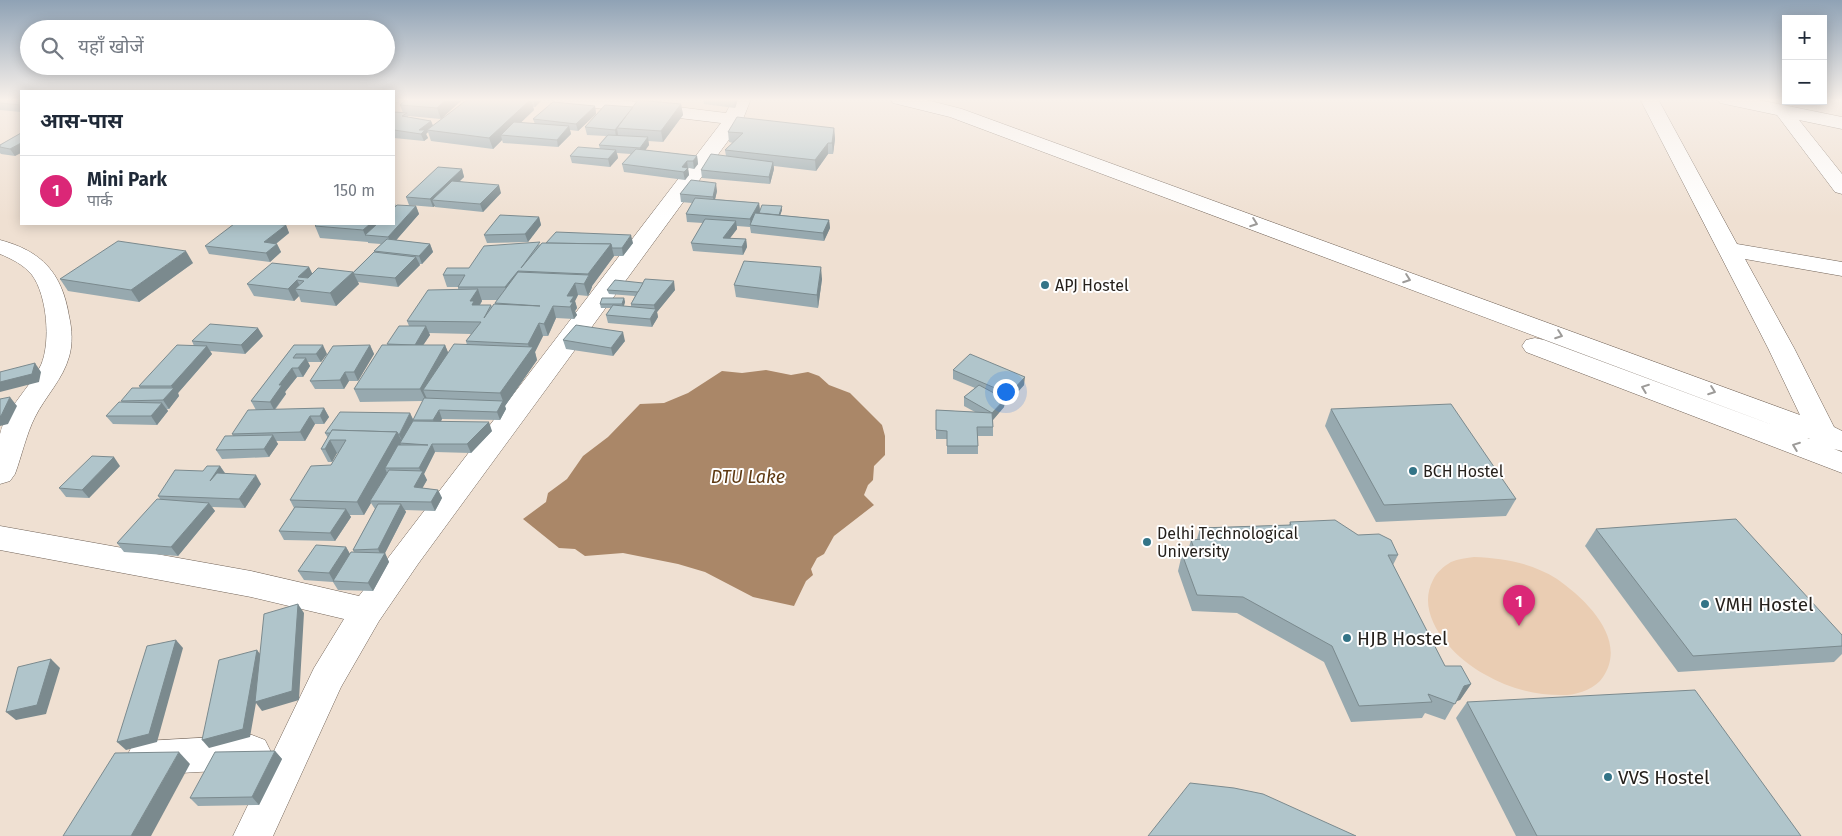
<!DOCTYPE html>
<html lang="hi">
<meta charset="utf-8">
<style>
:root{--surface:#fff;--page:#f6f6f7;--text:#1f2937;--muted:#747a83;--line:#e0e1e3;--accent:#db2777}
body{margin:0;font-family:"Fira Sans","Noto Sans Devanagari",sans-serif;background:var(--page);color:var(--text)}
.controls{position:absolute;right:15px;top:15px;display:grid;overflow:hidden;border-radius:0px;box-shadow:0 2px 12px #0003}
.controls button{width:45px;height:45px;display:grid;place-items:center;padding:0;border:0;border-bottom:1px solid var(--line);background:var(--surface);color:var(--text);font:25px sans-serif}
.you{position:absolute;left:1005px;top:391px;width:18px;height:18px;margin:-12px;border:4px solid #fff;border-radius:50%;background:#1a73e8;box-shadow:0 0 0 8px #1a73e833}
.badge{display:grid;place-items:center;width:32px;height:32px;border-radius:50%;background:var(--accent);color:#fff;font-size:16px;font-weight:700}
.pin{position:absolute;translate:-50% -41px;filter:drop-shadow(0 1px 2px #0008)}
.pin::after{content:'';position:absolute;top:26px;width:18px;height:15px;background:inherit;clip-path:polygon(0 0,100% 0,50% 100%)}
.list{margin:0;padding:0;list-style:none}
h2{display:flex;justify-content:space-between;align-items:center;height:65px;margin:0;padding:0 20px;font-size:21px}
h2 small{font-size:16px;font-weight:400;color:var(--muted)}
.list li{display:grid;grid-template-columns:32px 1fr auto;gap:15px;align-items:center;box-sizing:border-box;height:70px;padding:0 20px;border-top:1px solid var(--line)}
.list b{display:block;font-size:19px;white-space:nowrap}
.list p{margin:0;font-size:16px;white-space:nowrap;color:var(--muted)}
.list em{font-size:16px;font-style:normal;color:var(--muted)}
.icon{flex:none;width:28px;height:28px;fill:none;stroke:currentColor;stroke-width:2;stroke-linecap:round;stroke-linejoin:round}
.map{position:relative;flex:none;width:1842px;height:836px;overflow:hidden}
.search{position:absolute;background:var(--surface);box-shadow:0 2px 12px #0003;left:20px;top:20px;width:375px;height:55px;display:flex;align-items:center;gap:12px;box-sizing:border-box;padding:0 18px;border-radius:28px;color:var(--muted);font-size:19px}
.panel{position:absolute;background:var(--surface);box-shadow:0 2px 12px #0003;left:20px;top:90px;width:375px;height:135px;border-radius:0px}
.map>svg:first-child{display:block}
</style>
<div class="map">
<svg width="1842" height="836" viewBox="0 0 1842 836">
<rect width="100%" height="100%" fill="#efe0d2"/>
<path fill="#eacdb3" d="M1474 557C1503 558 1532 563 1557 579 1587 600 1628 640 1603 677 1596 688 1580 694 1567 695 1537 696 1510 689 1484 674 1453 657 1414 616 1433 580 1436 573 1444 566 1451 562 1458 559 1467 558 1474 557Z"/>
<path fill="#aa8768" d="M766 370 791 375 808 372 819 376 829 385 850 393 882 425 885 436V455L874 466 873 480 868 485 864 495 874 505 834 536 824 554 817 558 811 569 813 575 806 581 794 606 753 597 705 572 678 564 623 553 585 556 575 549 559 548 523 519 546 502 548 493 567 479 583 456 608 437 640 404 664 403 688 393 722 371 742 373Z"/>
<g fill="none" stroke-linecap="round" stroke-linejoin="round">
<g stroke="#726459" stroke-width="1">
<g id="minor">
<path d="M553 99H613L726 113 733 99H751L743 119 736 130 418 564 379 621 341 687 273 836H233L314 668 344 619 251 597 0 550V526L251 571 359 596 721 123 562 104 556 103Z"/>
<path d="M890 99H923L962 109 1800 415 1768 348 1640 99H1658L1737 244 1842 262V276L1745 259 1794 348 1834 427 1842 431V451L1834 449 1842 452V473L1526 352 1522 346 1526 340 1535 338 1544 340 1810 439 950 117 893 103Z"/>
<path d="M1717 99H1754L1842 117V129L1799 120 1842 174V194L1835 192 1777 115 1720 103Z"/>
<path d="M0 240C42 251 62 273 69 316 72 329 73 344 69 357 63 379 45 397 35 417 26 435 22 455 15 474L10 481 0 484C0 469 0 450 0 434 6 408 30 388 41 365 51 342 47 295 32 275 24 265 12 259 0 254Z"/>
<path d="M252 735 265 740 271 752 265 764 252 769 145 775 132 770 126 758 132 746 145 741Z"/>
</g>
</g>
<use href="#minor" fill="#fff" fill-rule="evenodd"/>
</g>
<g fill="#97a9af" fill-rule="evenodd">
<path d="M0 99H21V112L0 110Z"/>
<path d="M407 99H463L441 119 408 116V117L431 121 433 126 468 99H542L535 107H533L534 110 520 123 535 124 533 119 595 106 596 114 578 131 570 130 571 134 558 147 503 143 502 140 493 149 431 141 428 132 426 134 428 138 424 141 394 138V112L403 113 400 105Z"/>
<path d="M703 99H738L735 108 704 104Z"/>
<path d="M1175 99H1234V101H1176Z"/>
<path d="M1234 99H1290L1289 100 1235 101Z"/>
<path d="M681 104 683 115 663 142 648 141 649 145 645 150 697 156 698 164 694 169 689 168 688 169 689 175 685 180 624 172 622 164 631 154 617 153 618 158 610 167 572 163 570 156 600 149 599 145 606 136 587 135 585 127 633 107Z"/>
<path d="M834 128 835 139 833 154H828L816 171 774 166V169L770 184 702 178 701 170 726 156 725 150 733 143 729 142 728 132Z"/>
<path d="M21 133 15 156 1 154 0 153V145Z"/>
<path d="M462 169 464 177 460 181 501 193 483 212 435 207V206L433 207 409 205 406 197Z"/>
<path d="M717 191 715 199 759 203 760 211 759 213 782 210 780 215 829 220 830 228 824 241 751 233 750 227 737 226V229L730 238 746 239 747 247 743 255 693 251 691 243 703 223 687 222 686 214 692 203 681 202 680 194Z"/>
<path d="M394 201 396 206H416L419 214 396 240 430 244 433 252 422 264H419L420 265 398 287 357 282 359 284 336 306 301 302 299 296 294 301 254 296 247 284 309 267 312 274 353 272 374 252V251L381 244 368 243V242L320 238 315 226Z"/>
<path d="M539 217 541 225 528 242 487 243 484 235Z"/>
<path d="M286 225 289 233 276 244H277L281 252 270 262 209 254 205 246Z"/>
<path d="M633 243 623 256H614L592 286V287L588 296 578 295 575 301 577 308 575 311 577 315 574 319 556 318 548 336H543L535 352 537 360 505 406 506 409 500 420 442 419 441 422 492 431 471 453 435 452 424 474 427 480 422 488 438 490 442 498 435 511 405 510 406 512 385 553 389 562 373 591 338 590 333 582 304 580 298 571 346 547 350 554 354 552 353 550 375 509 371 503 364 515H349L351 517 335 541 284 540 279 531 294 508 290 500 331 465 338 453H337L332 462H328L321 449 328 438 325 433 410 413 414 421 413 420 423 401 360 402 354 389 387 345 409 326 407 321 458 290V287H447L443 275 469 268 541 244ZM481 300H497L495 303V304L492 307 491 305H480L482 301ZM429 333 471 334 466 341 467 345 448 353 445 345H423L430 335Z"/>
<path d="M193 263 139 302 68 291 60 279Z"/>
<path d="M822 279 818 308 736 297 734 285Z"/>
<path d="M607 290H675L657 312 658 317 652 327 608 323 606 315 611 308H601L600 304 624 298 625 302 624 306 631 307V304L635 296 609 294Z"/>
<path d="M263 336 245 354 210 351 212 354 178 393 179 396 169 409H167L168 411 157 425 113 424 106 416 122 402 121 401 140 388 139 386 194 346 192 341Z"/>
<path d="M563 340 625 341 613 356 566 349Z"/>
<path d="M294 345 327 354 321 362H308L310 366 303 377H297L285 392 286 394 275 410 324 408 329 417 324 424H315L305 441H276L278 444 269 457 222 459 216 450 233 436 232 434 256 410 251 401Z"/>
<path d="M370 345 374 354 358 381H349L344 389H315L310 381Z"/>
<path d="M953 370 1024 385 1008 403 1005 401 1004 407 993 420V436H978V454H947V439H936V410L975 412 964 406V397L975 388 953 379Z"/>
<path d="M1331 409 1516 499 1506 516 1376 522 1325 426Z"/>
<path d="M120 466 89 498 66 497 59 488Z"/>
<path d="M220 466 225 473 261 484 245 508 212 507 215 511 178 556 124 552 117 543 160 499 158 496 203 471Z"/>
<path d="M1290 522 1358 535 1398 555 1393 565 1445 666 1471 684 1460 700 1456 701 1445 720 1425 713 1422 718 1351 722 1324 662 1237 613 1192 611 1178 571 1182 554H1187L1191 540 1197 539 1200 528 1289 525Z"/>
<path d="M1596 529 1842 635V654L1834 662 1678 672 1585 546Z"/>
<path d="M1467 702 1801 836H1516L1456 718Z"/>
<path d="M275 751 282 759 259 805 198 806 190 798Z"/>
</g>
<g fill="#7b8a8e">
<path d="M447 99H463L441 119 437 108Z"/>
<path d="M531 99 534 110 507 136 501 135 502 140 493 149 489 138Z"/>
<path d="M542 99V100L535 107 533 100Z"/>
<path d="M735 99H738L735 108 734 100Z"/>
<path d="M681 104 683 115 663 142 661 131Z"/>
<path d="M595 106 596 114 578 131 576 124Z"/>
<path d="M633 107 617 128 618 135 616 137 615 130Z"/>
<path d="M431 121 434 128 427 130 428 132 426 134 428 138 424 141 419 130Z"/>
<path d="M569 126 571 134 558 147 557 140Z"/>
<path d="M834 128 835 139 833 154 832 143Z"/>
<path d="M648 137 649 145 642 155 640 148Z"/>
<path d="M21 143V153L15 156 10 149Z"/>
<path d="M828 143V154L816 171 815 160Z"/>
<path d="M616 150 618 158 610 167 608 159Z"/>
<path d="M697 156 698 164 694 169 693 161Z"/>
<path d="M687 161 689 175 685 180 682 167Z"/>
<path d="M773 162 774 169 770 184 769 177Z"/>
<path d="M462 169 464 177 440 200H432L435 206 433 207 430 199Z"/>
<path d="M716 183 717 191 714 204 713 197Z"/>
<path d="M499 185 501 193 483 212 480 204Z"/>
<path d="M759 203 760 211 752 225H751L750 219Z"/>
<path d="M416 206 419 214 392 245 388 237Z"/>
<path d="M782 206V210L779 219V215Z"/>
<path d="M539 217 541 225 528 242 525 234Z"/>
<path d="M829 220 830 228 824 241 823 233Z"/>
<path d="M736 221 737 229 724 246 723 238Z"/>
<path d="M370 224H387L365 235 368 242 363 230Z"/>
<path d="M286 225 289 233 268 250 264 242Z"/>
<path d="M631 235 633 243 623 256 622 248Z"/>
<path d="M746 239 747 247 743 255 742 247Z"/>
<path d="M277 244 281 252 270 262 266 253Z"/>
<path d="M430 244 433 252 422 264 419 256Z"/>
<path d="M611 244 614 256 592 286V287L588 296 584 284 589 276 588 274Z"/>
<path d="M186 251 193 263 139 302 131 290Z"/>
<path d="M416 257 420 265 398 287 395 278Z"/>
<path d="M309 267 315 279 304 281 298 277Z"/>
<path d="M821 267 822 279 818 308 817 295Z"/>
<path d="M518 271 522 283 509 300 505 287Z"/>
<path d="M353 272 359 284 336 306 330 293Z"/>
<path d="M297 280 302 290 295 289 299 296 294 301 288 289Z"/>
<path d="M674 281 675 290 657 312 658 317 652 327 650 319 655 311 654 305Z"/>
<path d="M575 283 578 295 575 301 577 308 575 311 577 315 574 319 567 296Z"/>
<path d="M478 289 482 301 477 309V317L470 301Z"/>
<path d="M624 298 625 302 623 308 622 304Z"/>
<path d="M553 306 556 318 548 336 544 324Z"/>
<path d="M539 323 543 336 535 352 537 360 505 406 506 409 500 420 497 412 503 401 500 393 530 351 528 344Z"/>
<path d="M426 326 430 335 418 353 415 345Z"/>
<path d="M258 328 263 336 245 354 241 345Z"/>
<path d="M623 332 625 341 613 356 611 348Z"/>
<path d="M323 345 327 354 321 362 316 354Z"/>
<path d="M370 345 374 354 358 381 354 372Z"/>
<path d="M445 345 450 357 423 390 427 399 426 401 420 389Z"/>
<path d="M207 346 212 354 178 393 179 396 169 409 163 400 173 389 171 386Z"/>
<path d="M306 358 310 366 303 377 298 368Z"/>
<path d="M35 363 41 372 39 382 0 392V382Z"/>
<path d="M292 368 297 377 285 392 286 394 274 410 270 402 279 385Z"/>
<path d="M345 372 349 381 344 389 340 380Z"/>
<path d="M1025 377 1024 385 1008 403 1009 394Z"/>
<path d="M10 397 17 406 8 424 0 426V416Z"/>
<path d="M1005 399 1004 407 992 421V413Z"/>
<path d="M162 403 168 411 157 425 151 416Z"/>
<path d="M324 408 329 417 324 424 320 416Z"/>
<path d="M439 410 442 419 436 429 433 420Z"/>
<path d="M410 413 414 422 404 444 399 435Z"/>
<path d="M310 416 315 424 305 441 300 432Z"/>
<path d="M489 422 492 431 471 453 467 444Z"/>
<path d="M397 432 403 443H400L402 447 385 468 387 473 370 501 371 503 364 515 357 502Z"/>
<path d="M273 435 278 444 269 457 264 449Z"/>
<path d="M330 440 337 453 332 462 325 449Z"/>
<path d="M432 444 435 452 424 474 427 480 418 496 414 487 422 473 419 468Z"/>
<path d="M114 457 120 466 89 498 82 490Z"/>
<path d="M220 466 226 475 210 481Z"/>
<path d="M256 475 261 484 245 508 239 499Z"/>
<path d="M438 490 442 498 435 511 431 502Z"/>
<path d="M209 503 215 511 178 556 171 547Z"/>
<path d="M401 504 406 512 385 553 389 562 373 591 368 583 382 558 378 549Z"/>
<path d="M346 509 351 517 335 541 330 533Z"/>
<path d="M346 547 351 556 334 582 329 573Z"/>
<path d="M298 604 304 613 299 700 262 711 256 703 250 737 209 748 202 740 257 650 264 659Z"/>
<path d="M176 640 183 648 157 742 126 750 117 742Z"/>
<path d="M51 659 60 668 46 714 16 720 6 712Z"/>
<path d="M1471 684 1460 700 1454 702 1464 686Z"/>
<path d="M275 751 282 759 259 805 252 797Z"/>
<path d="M179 752 190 764 151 836H131Z"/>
</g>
<g fill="#b0c5cb" stroke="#7b8a8e">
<path d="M0 99H21V105L0 103Z"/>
<path d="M407 99H447L437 108 400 105Z"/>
<path d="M468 99H531L489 138 427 130Z"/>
<path d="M638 100 681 104 661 131 617 128Z"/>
<path d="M553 102 595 106 576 124 533 119Z"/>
<path d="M605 105 633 107 615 130 585 127Z"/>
<path d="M394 112 407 113 402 116 431 121 419 130H425L421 134 394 130Z"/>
<path d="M737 117 834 128 832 143H828L815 160 725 150 743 133 728 132Z"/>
<path d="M514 122 569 126 557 140 501 135Z"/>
<path d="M21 133V143L10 149 0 147V145Z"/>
<path d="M608 135 648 137 640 148 599 145Z"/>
<path d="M578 147 616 150 608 159 570 156Z"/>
<path d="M636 149 697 156 693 161H687L682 167 688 168 684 172 622 164Z"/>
<path d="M711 154 773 162 769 177 701 170Z"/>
<path d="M438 167 462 169 430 199 406 197Z"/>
<path d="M691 180 716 183 713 197 680 194Z"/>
<path d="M452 181 499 185 480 204 432 200Z"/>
<path d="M695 198 759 203 750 219 686 214Z"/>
<path d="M397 205 416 206 388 237 365 235 377 224H394V208Z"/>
<path d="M762 205 782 206 779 215 759 213Z"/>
<path d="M755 213 829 220 823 233 750 225Z"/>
<path d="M500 215 539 217 525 234 484 235Z"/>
<path d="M705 219 736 221 723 238 746 239 742 247 691 243Z"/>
<path d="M234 224H273L286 225 264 242 277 244 266 253 205 246Z"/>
<path d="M317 224H370L363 230 315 226Z"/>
<path d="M556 232 631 235 622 248H612L611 244 546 243Z"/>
<path d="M387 239 430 244 419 256 374 251Z"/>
<path d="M118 241 186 251 131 290 60 279Z"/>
<path d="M540 242 521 268 542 243 611 244 588 274 518 271 505 287H458L465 275H443L447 268H469L484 246Z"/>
<path d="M374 252 416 257 395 278 354 274 353 272 352 274Z"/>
<path d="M744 261 821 267 817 295 734 285Z"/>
<path d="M272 263 309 267 298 277 308 278 318 268 353 272 330 293 295 289 304 281 297 280 288 289 247 284Z"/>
<path d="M518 272 589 275 584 284 575 283 567 296H574L570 302H573L570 307 553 306 544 324 539 323 528 344 466 341 481 322 407 321 428 290 478 289 470 301H474L472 305H491L484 318 494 304 540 306 495 303Z"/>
<path d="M645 279 674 281 654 305 631 304Z"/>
<path d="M615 280 643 283 638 292 607 290Z"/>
<path d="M602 298H624L622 304H600Z"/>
<path d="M613 305 656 309 650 319 606 315Z"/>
<path d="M210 324 258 328 241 345 192 341Z"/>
<path d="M576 325 623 332 611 348 563 340Z"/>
<path d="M399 326H426L415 345 387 344Z"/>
<path d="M454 344 533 347 500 393 423 390Z"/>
<path d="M177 345 207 346 171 386H139Z"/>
<path d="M294 345H323L316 354H296L293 358H306L298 368H292L279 385H282L270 402 251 401Z"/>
<path d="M370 345 354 372H345L340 380 310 381 333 346Z"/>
<path d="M382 345H445L420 389H354Z"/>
<path d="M970 354 1025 377 1009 394 953 370Z"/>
<path d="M35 363 32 374 0 382V372Z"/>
<path d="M979 385 1005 399 992 413 964 397Z"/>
<path d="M132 388H174L163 400 121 401Z"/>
<path d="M10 397 1 416H0V399Z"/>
<path d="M424 398 503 401 497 412 439 410 433 420H413Z"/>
<path d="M119 402 162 403 151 416H106Z"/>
<path d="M1451 404 1516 499 1384 505 1331 409Z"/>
<path d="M324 408 320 416H310L300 432 232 434 248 410Z"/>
<path d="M936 410 992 413 993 427H977L978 446H947V431L936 430Z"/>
<path d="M340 412 410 413 399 435 397 432 332 430 331 433H325Z"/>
<path d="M413 421 489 422 467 444H432L419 468H385L398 445H428L400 443Z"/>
<path d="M332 430 397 432 357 502 290 500 311 466 331 465 346 440H330L325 449H321Z"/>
<path d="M273 435 264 449 216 450 225 436Z"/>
<path d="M92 456 114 457 82 490 59 488Z"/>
<path d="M207 466H220L210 481 217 473 256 475 239 499 158 496 175 470 203 471Z"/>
<path d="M389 470 423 471 414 487 438 490 431 502 370 501Z"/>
<path d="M157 499 209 503 171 547 117 543Z"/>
<path d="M378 504H401L378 549 353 550Z"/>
<path d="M295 507 346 509 330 533 279 531Z"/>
<path d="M1736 519 1842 635V646L1693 656 1596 529Z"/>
<path d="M1335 520 1358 535 1379 534 1391 540 1398 555H1388L1445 666H1461L1471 684 1464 686 1455 704 1428 694 1432 702 1359 706 1332 646 1243 597 1197 595 1182 554H1196L1191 540 1204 539 1200 528 1291 525 1290 522Z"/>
<path d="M316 545 346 547 329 573 298 571Z"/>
<path d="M351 552 385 553 368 583 333 581Z"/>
<path d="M298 604 292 691 255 702 264 614Z"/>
<path d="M176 640 149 734 117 742 147 646Z"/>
<path d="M257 650 243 729 202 740 219 660Z"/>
<path d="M51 659 37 705 6 712 18 667Z"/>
<path d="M1695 690 1801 836H1537L1467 702Z"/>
<path d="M275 751 252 797 190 798 215 752Z"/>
<path d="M179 752 131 836H63L115 753Z"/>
<path d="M1190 783 1234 788 1263 794 1356 836H1148Z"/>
</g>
<defs><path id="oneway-chevron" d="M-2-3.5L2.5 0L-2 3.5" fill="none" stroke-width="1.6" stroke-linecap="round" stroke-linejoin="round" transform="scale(1.25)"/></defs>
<g stroke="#9d9b99">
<use href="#oneway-chevron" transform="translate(1254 223) rotate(20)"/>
<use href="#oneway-chevron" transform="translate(1407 279) rotate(20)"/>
<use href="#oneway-chevron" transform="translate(1559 335) rotate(20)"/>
<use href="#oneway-chevron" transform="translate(1645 388) rotate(-159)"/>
<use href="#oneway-chevron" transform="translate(1712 391) rotate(20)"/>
<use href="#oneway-chevron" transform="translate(1796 446) rotate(-159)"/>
</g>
<linearGradient id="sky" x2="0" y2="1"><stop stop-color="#8fa2b5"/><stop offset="0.46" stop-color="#f8f1eb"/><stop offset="1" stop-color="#f8f1eb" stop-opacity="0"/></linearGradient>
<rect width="1842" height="217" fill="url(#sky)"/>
<g fill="#337487" stroke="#fff" stroke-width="2">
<circle cx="1045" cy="285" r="5"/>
<circle cx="1413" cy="471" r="5"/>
<circle cx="1147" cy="542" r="5"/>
<circle cx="1705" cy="604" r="5"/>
<circle cx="1347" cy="638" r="5"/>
<circle cx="1608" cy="777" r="5"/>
</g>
<g text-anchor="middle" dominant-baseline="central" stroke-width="4" stroke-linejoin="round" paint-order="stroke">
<g font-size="16" fill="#26211c" stroke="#fff" text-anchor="start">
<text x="1055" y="285">APJ Hostel</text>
<text x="1423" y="471">BCH Hostel</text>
<text x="1157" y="533">Delhi Technological<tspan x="1157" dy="18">University</tspan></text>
</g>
<g font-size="18" font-style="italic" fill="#5e3912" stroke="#fff">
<text x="748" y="477">DTU Lake</text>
</g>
<g font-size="19" fill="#26211c" stroke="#fff" text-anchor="start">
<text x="1715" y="604">VMH Hostel</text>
<text x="1357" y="638">HJB Hostel</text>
<text x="1618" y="777">VVS Hostel</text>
</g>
</g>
</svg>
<div class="controls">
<button>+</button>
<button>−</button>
</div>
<div class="you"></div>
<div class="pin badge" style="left:1519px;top:626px">1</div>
<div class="search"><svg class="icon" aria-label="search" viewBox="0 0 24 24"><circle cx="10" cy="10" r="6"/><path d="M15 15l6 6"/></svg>यहाँ खोजें</div>
<section class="panel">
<h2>आस-पास<small></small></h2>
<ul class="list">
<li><span class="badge">1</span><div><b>Mini Park</b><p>पार्क</p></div><em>150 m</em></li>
</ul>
</section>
</div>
